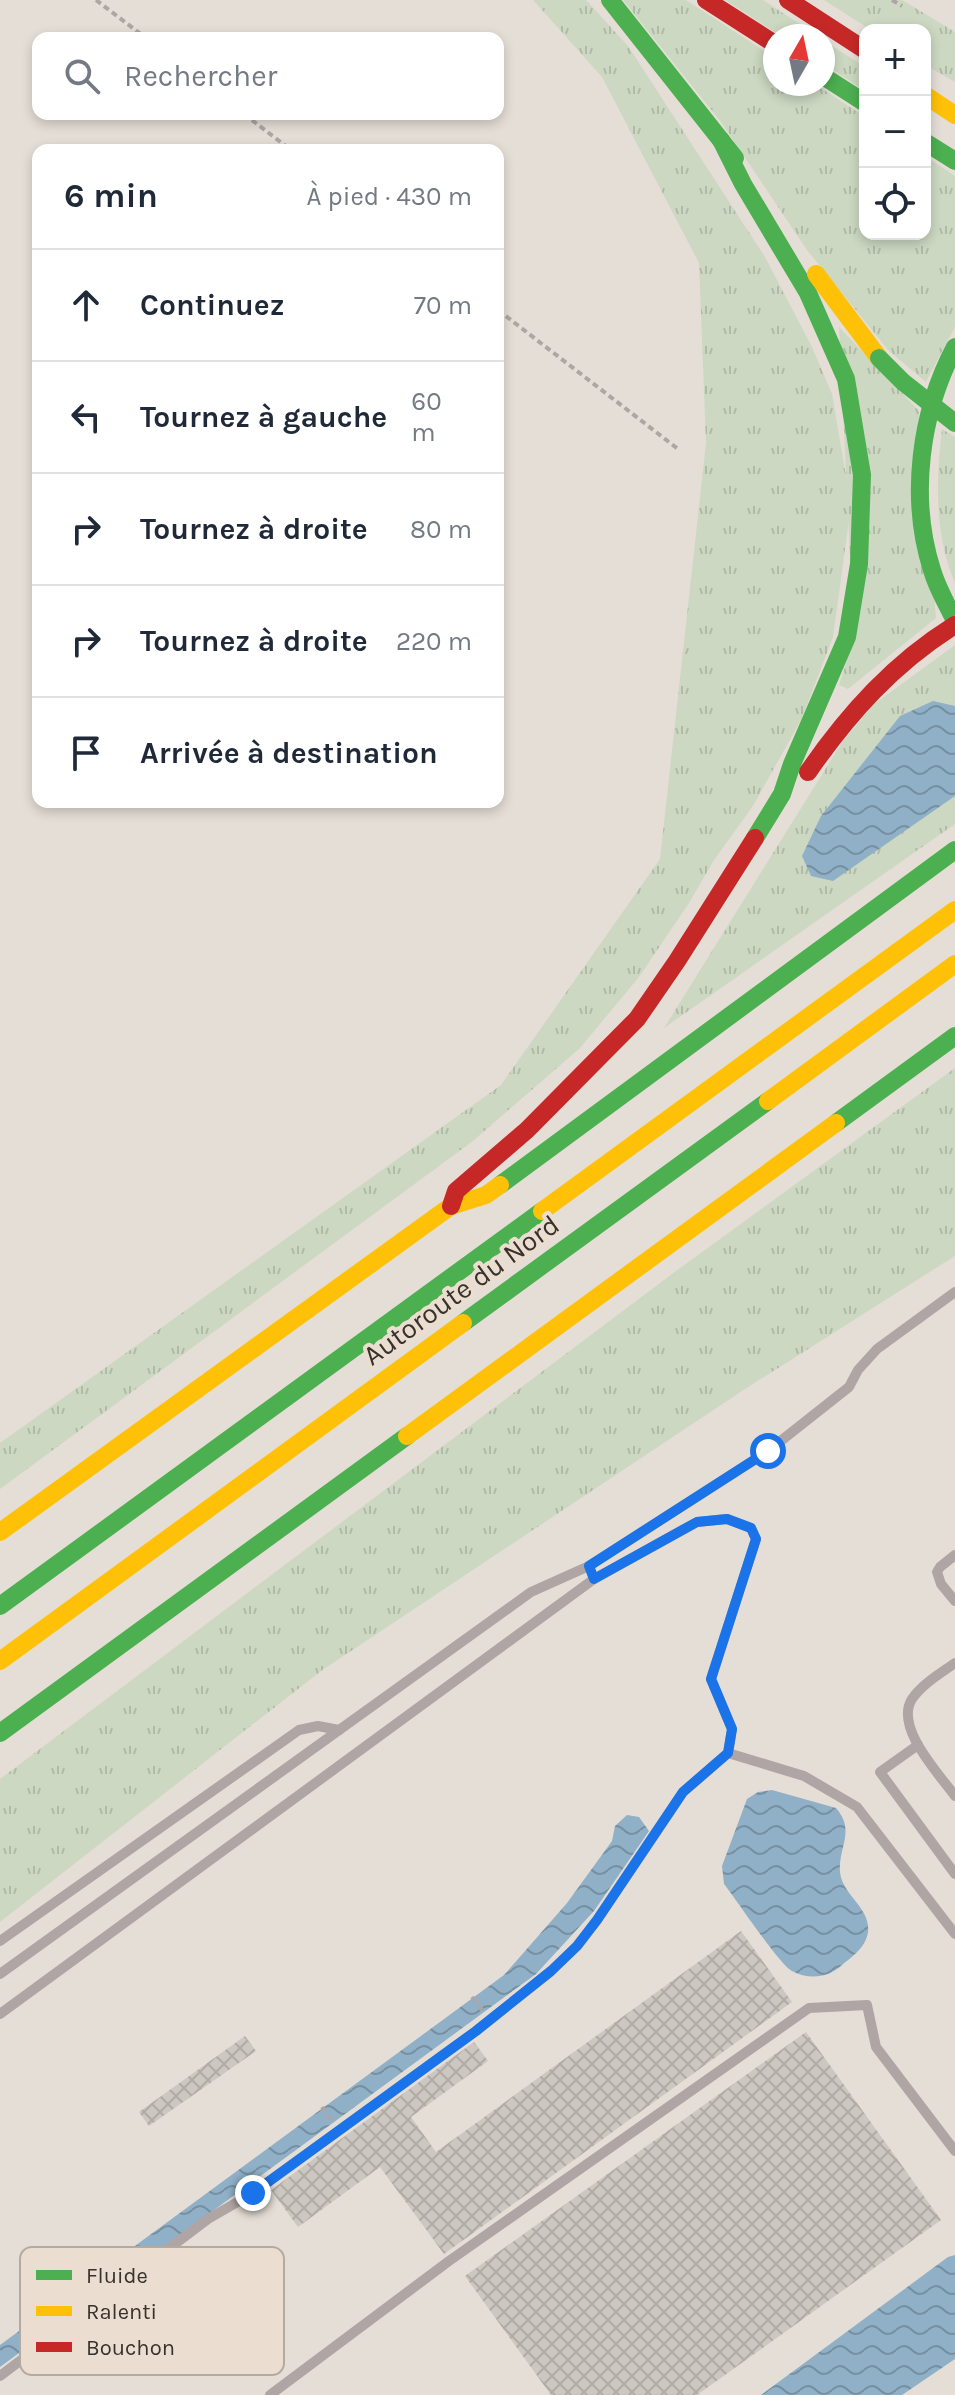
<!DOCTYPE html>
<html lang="fr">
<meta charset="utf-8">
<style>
:root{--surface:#fff;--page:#f2f2f3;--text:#1f2937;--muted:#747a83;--line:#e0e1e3}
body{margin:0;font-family:Karla,sans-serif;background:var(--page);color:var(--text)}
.controls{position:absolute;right:24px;top:24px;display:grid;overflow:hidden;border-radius:16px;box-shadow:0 4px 12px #0003}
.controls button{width:72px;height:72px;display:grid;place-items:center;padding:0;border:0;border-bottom:2px solid var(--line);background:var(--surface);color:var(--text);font:40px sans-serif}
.compass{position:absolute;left:763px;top:24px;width:72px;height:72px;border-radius:50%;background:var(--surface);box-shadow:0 4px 12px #0003;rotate:9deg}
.stop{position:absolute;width:24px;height:24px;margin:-18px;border:6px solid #1a73e8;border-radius:50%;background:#fff}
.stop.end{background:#1a73e8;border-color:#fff;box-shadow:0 2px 8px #0008}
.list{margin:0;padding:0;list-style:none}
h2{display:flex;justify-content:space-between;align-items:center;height:104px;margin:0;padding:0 32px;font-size:34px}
h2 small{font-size:26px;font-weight:400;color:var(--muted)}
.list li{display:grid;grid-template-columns:52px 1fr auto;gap:24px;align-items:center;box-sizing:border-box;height:112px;padding:0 32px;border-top:2px solid var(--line)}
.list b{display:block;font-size:30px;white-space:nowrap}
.list em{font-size:26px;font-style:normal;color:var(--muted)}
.icon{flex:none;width:44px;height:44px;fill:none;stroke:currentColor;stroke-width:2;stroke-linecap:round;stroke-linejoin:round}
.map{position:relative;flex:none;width:955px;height:2395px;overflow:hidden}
.search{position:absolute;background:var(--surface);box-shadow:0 4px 12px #0003;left:32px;top:32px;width:472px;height:88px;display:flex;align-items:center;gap:20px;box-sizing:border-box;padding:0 28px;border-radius:16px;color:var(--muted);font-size:30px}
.panel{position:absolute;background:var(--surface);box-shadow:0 4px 12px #0003;left:32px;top:144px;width:472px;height:664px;border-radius:16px}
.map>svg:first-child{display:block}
</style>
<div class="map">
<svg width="955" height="2395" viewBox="0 0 955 2395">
<defs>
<pattern id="grass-tufts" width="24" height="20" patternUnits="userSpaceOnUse" patternTransform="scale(2)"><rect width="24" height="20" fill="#ccd8c2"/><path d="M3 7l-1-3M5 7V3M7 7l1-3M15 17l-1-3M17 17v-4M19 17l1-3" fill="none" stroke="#b0baa7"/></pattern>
<pattern id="water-waves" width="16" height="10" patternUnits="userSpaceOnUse" patternTransform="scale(2)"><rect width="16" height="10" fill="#8fb0c7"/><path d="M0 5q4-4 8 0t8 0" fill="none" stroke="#7690a2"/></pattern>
<pattern id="building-cross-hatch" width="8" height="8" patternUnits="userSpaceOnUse" patternTransform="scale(2)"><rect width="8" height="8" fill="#ccc7c1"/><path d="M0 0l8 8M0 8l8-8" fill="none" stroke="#b0aba6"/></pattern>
</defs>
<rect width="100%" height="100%" fill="#e5ded6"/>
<g fill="url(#grass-tufts)">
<path d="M533 0H586L628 46 765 257 812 347 832 394 851 506 833 637 802 718 753 806 714 860 689 903 639 977 580 1048 473 1141 0 1489V1443L501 1085 660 859 706 443 699 263 602 77Z"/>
<path d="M623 0H686L775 58V84H815L865 117V234H925V156L955 176V327L926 382 889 351 807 250 721 122Z"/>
<path d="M725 0H763L818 36H781Z"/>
<path d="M824 0H902L955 32V82L925 65V30H871Z"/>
<path d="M823 40 865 67V91L823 63Z"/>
<path d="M839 327 919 411 936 618 848 689 839 685 854 639Z"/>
<path d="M942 429 955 437V583C934 534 936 480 942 429Z"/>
<path d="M955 645V824L664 1028 841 744 874 704Z"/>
<path d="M955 1068V1256L748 1387 321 1671 0 1922V1779L676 1271Z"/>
</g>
<g fill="url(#water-waves)">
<path d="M933 701 955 706V796L833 881 811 876 802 856 821 816 900 716Z"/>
<path d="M772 1790 836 1808C856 1831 838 1847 840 1872 842 1895 871 1908 868 1932 866 1947 853 1956 842 1965 828 1978 809 1980 792 1971 779 1964 736 1899 724 1884L722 1866 747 1799 758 1792Z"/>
<path d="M627 1815 639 1817 649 1831 594 1911 536 1974 0 2367V2345L504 1975 567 1903 612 1841 615 1826Z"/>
<path d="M955 2255V2359L902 2395H761L948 2257Z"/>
</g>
<g fill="url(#building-cross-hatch)">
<path d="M741 1931 792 2002 444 2254 380 2167 298 2227 271 2190 474 2042 488 2061 411 2117 436 2152Z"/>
<path d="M806 2032 941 2220 697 2395H551L465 2276Z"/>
<path d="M245 2036 256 2051 149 2126 139 2112Z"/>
</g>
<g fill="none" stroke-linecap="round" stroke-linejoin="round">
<g stroke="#ada6a3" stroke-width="4" stroke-dasharray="6 4" stroke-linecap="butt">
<path d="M96 0 146 38"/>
<path d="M892 0 902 6"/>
<path d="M244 114 291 150"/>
<path d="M498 310 678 449"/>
<path d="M472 1997 483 2011"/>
<path d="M322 2107 332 2122"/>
</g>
<g stroke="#afa5a4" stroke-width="10">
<path d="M955 1555 940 1567 937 1572 941 1584 955 1601"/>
<path d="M590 1569 589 1566 768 1451 849 1387 858 1370 877 1349 955 1292"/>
<path d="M955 1663C941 1673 922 1684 912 1699 894 1727 939 1774 955 1796"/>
<path d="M918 1745 880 1772 955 1874"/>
<path d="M0 1941 299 1730 318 1726 339 1730"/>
<path d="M0 1974 531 1592 589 1566"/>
<path d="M0 2014 594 1579 697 1522 727 1519 751 1528 756 1539 711 1679 732 1729 728 1753 804 1776 857 1807 955 1934"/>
<path d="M0 2376 208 2219 253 2193 476 2031 551 1971 577 1946 597 1920 683 1792 728 1753"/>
<path d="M270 2395 449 2261 809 2008 867 2005 876 2047 955 2151"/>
</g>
<g stroke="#4caf50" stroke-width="18">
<path d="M610 0 735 158"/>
<path d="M823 76 865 103"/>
<path d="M721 140 743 184 808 293 846 379 862 475 859 564 847 637 792 764 782 794 755 838"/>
<path d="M925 142 955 161"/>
<path d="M955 347C920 413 909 498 932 570 937 588 947 604 955 621"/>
<path d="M836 1123 955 1036"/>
<path d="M500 1185 955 850"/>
<path d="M463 1323 768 1101"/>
<path d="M0 1606 542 1211"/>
<path d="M0 1733 407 1436"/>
</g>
<g stroke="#ffc107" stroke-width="18">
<path d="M925 95 955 115"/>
<path d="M816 274 879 358"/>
<path d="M768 1101 955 964"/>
<path d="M542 1211 955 910"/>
<path d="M407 1436 836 1123"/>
<path d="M0 1532 451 1206 486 1195 500 1185"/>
<path d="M0 1661 463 1323"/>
</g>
<g stroke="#c62828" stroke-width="18">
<path d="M706 0 775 44"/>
<path d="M788 0 865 50"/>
<path d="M808 772C849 713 894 663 955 625"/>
<path d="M451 1206 456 1191 527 1130 637 1019 677 961 755 838"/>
</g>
<path stroke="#4caf50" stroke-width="18" d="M879 358 903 382 955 423"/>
</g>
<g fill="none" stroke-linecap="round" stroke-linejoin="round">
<path stroke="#1a73e8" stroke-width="10" d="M253 2193 476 2031 551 1971 577 1946 597 1920 683 1792 728 1753 732 1729 711 1679 756 1539 751 1528 727 1519 697 1522 594 1579 589 1566 768 1451"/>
</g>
<g text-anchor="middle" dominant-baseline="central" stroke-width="8" stroke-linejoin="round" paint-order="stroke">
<g font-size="28" fill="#37322c" stroke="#ebded0">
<text transform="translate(461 1290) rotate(-36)">Autoroute du Nord</text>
</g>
</g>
<rect x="20" y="2247" width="264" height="128" rx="12" fill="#ebded0" stroke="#b5aa9f" stroke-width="2"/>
<rect x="36" y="2270" width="36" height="10" fill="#4caf50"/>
<rect x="36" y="2306" width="36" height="10" fill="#ffc107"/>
<rect x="36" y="2342" width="36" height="10" fill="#c62828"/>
<g font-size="22" fill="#37322c">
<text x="86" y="2283">Fluide</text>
<text x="86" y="2319">Ralenti</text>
<text x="86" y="2355">Bouchon</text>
</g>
</svg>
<div class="controls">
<button>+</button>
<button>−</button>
<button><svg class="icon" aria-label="locate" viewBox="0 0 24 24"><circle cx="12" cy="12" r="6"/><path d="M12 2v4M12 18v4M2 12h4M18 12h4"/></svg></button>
</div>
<svg class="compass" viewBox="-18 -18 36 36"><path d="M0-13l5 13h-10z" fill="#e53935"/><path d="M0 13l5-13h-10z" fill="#747a83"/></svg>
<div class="stop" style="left:768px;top:1451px"></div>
<div class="stop end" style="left:253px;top:2193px"></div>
<div class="search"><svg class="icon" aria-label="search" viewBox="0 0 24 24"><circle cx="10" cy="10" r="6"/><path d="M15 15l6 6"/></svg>Rechercher</div>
<section class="panel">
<h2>6 min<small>À pied · 430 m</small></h2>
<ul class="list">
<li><svg class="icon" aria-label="ahead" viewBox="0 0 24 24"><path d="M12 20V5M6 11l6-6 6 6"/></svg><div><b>Continuez</b></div><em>70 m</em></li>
<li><svg class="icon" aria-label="left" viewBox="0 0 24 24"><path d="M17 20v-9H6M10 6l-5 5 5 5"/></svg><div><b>Tournez à gauche</b></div><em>60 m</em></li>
<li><svg class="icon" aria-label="right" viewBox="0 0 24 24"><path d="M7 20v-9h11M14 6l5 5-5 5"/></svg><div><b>Tournez à droite</b></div><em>80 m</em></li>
<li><svg class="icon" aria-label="right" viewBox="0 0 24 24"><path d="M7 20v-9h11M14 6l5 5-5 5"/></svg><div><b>Tournez à droite</b></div><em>220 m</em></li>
<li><svg class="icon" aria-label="arrive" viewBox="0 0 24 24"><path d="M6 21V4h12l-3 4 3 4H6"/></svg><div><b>Arrivée à destination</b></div></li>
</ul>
</section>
</div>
